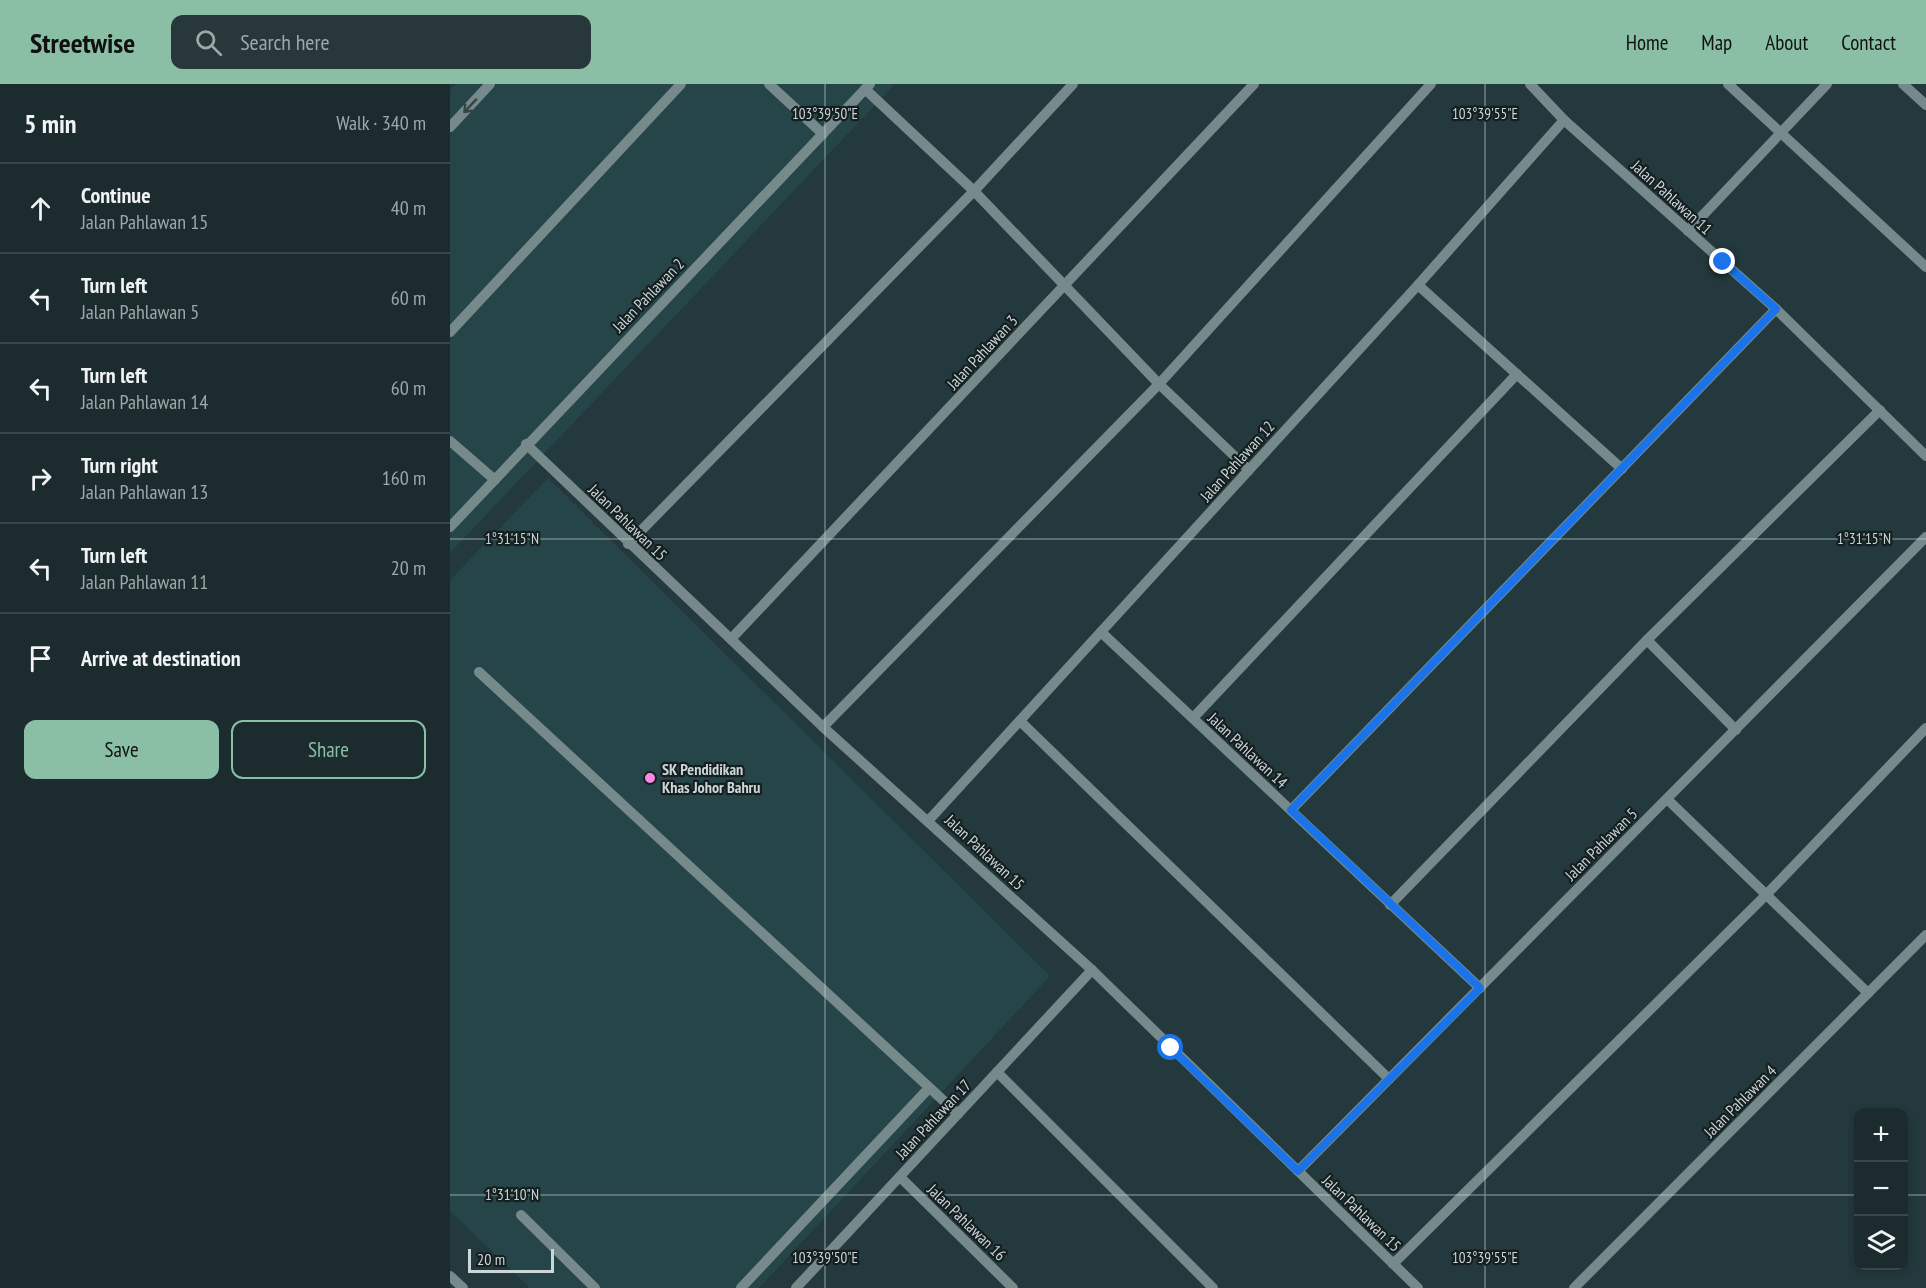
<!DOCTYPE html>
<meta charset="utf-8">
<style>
:root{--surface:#1b2b2e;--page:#28373a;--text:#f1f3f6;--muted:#a0a7aa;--line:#39474a;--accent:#8abfa5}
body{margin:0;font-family:"PT Sans Narrow",sans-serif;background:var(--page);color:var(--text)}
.controls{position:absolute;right:18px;bottom:18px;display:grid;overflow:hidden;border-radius:12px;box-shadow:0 3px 9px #0003}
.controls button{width:54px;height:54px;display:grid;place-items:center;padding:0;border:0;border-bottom:2px solid var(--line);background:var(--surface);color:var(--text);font:30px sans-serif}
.scale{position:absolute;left:18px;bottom:15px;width:86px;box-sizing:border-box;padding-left:6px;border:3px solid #cad6d8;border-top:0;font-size:16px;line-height:21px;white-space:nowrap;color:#cad6d8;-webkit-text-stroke:4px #151f20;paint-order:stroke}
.stop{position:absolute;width:18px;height:18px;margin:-14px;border:4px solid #1a73e8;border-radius:50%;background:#fff}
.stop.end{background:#1a73e8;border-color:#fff;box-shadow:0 2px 6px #0008}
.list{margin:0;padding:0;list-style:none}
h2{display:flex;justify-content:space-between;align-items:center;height:78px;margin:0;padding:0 24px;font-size:26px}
h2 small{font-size:20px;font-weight:400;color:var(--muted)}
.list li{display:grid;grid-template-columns:39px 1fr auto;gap:18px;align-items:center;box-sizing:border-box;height:90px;padding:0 24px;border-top:2px solid var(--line)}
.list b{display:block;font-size:22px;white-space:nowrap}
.list p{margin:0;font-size:20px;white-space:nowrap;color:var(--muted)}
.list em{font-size:20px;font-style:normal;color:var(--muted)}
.actions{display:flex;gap:12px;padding:18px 24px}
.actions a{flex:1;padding:14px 0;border:2px solid var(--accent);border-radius:12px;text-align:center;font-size:21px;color:var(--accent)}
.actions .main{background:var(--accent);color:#111}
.icon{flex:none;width:33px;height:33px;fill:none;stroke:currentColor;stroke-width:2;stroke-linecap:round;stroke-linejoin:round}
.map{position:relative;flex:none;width:1476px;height:1204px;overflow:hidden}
header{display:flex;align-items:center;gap:36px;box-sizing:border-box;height:84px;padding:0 30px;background:var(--accent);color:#111}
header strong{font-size:28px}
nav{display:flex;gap:33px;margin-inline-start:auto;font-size:21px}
.search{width:420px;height:54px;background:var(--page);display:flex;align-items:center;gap:15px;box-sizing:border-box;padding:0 21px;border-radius:12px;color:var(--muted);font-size:22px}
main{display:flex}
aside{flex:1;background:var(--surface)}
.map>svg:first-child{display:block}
</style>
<header>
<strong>Streetwise</strong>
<div class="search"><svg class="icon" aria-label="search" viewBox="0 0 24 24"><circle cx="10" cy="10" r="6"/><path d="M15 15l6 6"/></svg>Search here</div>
<nav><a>Home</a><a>Map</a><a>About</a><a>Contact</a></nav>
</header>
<main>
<aside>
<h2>5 min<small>Walk · 340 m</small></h2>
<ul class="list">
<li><svg class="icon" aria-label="ahead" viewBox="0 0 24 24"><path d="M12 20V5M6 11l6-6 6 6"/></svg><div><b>Continue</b><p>Jalan Pahlawan 15</p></div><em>40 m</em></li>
<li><svg class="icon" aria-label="left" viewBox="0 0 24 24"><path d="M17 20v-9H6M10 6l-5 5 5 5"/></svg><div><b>Turn left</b><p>Jalan Pahlawan 5</p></div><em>60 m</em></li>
<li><svg class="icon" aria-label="left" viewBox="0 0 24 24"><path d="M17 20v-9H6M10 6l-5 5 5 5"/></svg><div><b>Turn left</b><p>Jalan Pahlawan 14</p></div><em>60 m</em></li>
<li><svg class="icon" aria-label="right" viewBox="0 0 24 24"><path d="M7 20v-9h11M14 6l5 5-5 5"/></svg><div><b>Turn right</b><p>Jalan Pahlawan 13</p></div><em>160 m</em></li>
<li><svg class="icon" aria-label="left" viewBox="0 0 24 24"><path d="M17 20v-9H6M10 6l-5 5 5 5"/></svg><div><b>Turn left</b><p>Jalan Pahlawan 11</p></div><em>20 m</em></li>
<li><svg class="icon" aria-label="arrive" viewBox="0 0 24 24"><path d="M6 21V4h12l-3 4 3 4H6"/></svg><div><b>Arrive at destination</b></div></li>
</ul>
<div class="actions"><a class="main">Save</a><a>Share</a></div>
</aside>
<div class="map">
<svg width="1476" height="1204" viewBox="0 0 1476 1204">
<rect width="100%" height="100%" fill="#24393d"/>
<g fill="#254549">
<path d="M6 0H445L0 469V6Z"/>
<path d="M98 394 600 892 309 1204H80L0 1127V496Z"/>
</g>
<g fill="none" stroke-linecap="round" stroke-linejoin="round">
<g stroke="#768a8c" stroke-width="10">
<path d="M319 0 373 50"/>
<path d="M1080 0 1114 36 1326 225 1476 372"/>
<path d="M1278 0 1476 183"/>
<path d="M1453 0 1476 21"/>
<path d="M415 5 524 107 709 300 799 386"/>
<path d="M0 43 40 0"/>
<path d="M1238 147 1377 0"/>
<path d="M968 201 1172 385"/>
<path d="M0 248 231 0"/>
<path d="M0 357 45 396"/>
<path d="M76 360 373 643 642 886 968 1204"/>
<path d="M0 443 420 0"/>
<path d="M178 460 524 107 623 0"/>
<path d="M651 548 1030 904"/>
<path d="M281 555 804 0"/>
<path d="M1197 556 1286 646"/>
<path d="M29 588 508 1030"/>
<path d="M743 634 1067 290"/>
<path d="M570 637 939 995"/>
<path d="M373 643 709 300 981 0"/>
<path d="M1217 715 1418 909"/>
<path d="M841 726 1326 225"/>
<path d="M479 736 968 201 1114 36"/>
<path d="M940 821 1197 556 1430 326"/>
<path d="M547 988 763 1204"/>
<path d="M848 1087 1476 453"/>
<path d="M450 1093 563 1204"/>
<path d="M71 1131 145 1204"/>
<path d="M943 1180 1316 811 1476 644"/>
<path d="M0 1192 13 1204"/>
<path d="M291 1204 479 1004"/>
<path d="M346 1204 642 886"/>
<path d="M1124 1204 1476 851"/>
</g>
</g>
<defs><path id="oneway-shaft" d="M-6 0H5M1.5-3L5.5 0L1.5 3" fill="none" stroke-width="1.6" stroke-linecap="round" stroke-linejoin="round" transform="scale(1.5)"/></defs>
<use stroke="#374446" href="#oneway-shaft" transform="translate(20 22) rotate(133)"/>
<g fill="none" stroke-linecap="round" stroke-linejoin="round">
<path stroke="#1a73e8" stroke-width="8" d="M721 964 848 1087 1030 904 841 726 1326 225 1273 178"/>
</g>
<path fill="none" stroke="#cad6d8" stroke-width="1.5" stroke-opacity="0.45" d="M375 0V1204M1035 0V1204M0 455H1476M0 1111H1408M1454 1111H1476"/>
<circle fill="#f987e8" stroke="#151f20" stroke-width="2" cx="200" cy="694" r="6"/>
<g text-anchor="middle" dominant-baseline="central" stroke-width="4.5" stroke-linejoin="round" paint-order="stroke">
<g font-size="16" fill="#cad6d8" stroke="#151f20">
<text transform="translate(1222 113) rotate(42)">Jalan Pahlawan 11</text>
<text transform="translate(198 211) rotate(-46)">Jalan Pahlawan 2</text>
<text transform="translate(532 268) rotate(-47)">Jalan Pahlawan 3</text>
<text transform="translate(787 377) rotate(-48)">Jalan Pahlawan 12</text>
<text transform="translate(178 438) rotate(44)">Jalan Pahlawan 15</text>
<text transform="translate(798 666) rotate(43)">Jalan Pahlawan 14</text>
<text transform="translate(1151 760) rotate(-45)">Jalan Pahlawan 5</text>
<text transform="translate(535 768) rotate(43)">Jalan Pahlawan 15</text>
<text transform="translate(1290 1017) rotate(-45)">Jalan Pahlawan 4</text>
<text transform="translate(483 1035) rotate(-47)">Jalan Pahlawan 17</text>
<text transform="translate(912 1129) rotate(44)">Jalan Pahlawan 15</text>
<text transform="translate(517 1138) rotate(44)">Jalan Pahlawan 16</text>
</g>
<g font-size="16" font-weight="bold" fill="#cad6d8" stroke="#151f20" text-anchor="start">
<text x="212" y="685">SK Pendidikan<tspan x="212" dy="18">Khas Johor Bahru</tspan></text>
</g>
</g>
<g font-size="15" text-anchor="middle" fill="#cad6d8" stroke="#151f20" stroke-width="4.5" stroke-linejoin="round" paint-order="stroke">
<text x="375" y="35">103°39'50"E</text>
<text x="1035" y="35">103°39'55"E</text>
<text x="62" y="460">1°31'15"N</text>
<text x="1414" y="460">1°31'15"N</text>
<text x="62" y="1116">1°31'10"N</text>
<text x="375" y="1179">103°39'50"E</text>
<text x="1035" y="1179">103°39'55"E</text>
</g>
</svg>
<div class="controls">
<button>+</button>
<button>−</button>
<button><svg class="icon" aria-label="layers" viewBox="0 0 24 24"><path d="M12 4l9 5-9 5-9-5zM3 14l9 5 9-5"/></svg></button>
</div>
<div class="scale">20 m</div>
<div class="stop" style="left:721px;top:964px"></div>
<div class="stop end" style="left:1273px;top:178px"></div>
</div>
</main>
